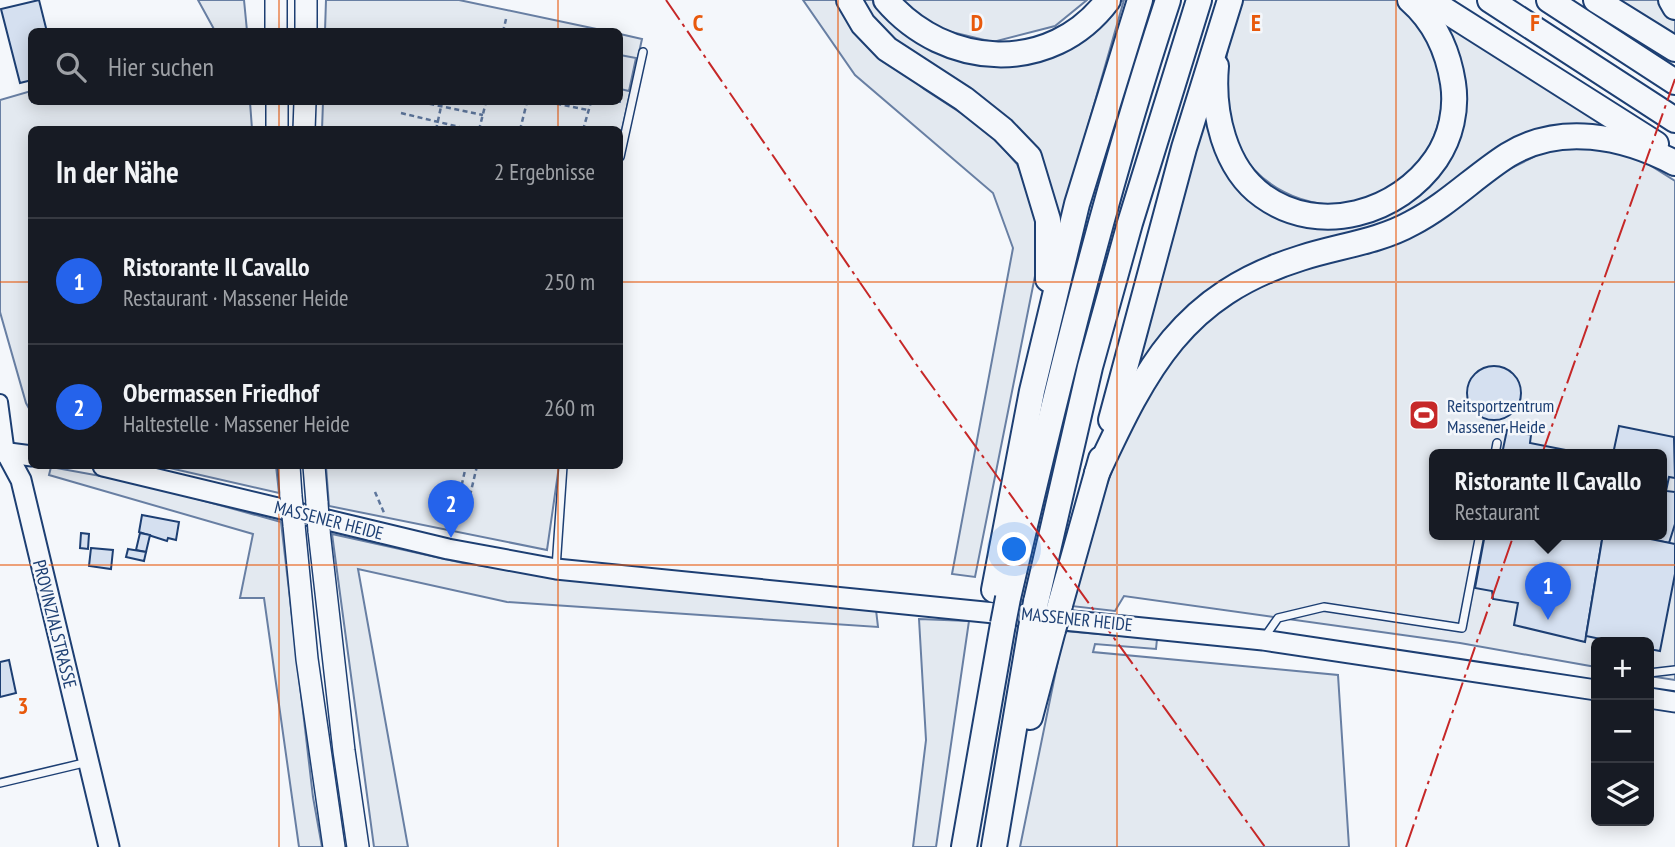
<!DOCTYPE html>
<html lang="de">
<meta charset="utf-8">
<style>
:root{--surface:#171b24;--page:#20242c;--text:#f1f3f6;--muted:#9ea1a6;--line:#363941;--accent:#2563eb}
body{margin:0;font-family:"PT Sans Narrow",sans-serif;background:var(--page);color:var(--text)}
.controls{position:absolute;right:21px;bottom:21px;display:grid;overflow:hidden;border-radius:10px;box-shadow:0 4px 18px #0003}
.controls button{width:63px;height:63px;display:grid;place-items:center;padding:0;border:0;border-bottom:2px solid var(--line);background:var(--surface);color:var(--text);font:35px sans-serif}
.you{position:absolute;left:1015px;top:550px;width:24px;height:24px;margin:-18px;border:5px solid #fff;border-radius:50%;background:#1a73e8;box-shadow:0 0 0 10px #1a73e833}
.badge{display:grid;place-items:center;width:46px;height:46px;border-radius:50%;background:var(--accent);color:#fff;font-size:23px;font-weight:700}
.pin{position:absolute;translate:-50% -58px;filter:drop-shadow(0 2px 4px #0008)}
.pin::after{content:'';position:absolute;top:37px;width:24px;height:21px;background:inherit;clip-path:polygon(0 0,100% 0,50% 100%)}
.popup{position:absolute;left:1429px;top:449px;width:238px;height:91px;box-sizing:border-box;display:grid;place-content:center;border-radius:10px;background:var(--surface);filter:drop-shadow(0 2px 5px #0005);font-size:23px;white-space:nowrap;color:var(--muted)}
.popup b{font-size:26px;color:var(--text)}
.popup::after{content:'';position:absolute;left:50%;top:100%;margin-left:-14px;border:14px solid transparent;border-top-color:var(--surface)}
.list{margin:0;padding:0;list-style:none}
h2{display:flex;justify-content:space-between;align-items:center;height:91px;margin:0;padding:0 28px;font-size:30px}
h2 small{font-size:23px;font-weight:400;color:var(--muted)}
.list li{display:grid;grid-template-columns:46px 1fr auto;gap:21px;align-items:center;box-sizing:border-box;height:126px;padding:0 28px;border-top:2px solid var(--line)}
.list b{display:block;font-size:26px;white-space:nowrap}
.list p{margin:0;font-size:23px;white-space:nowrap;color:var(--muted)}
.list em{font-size:23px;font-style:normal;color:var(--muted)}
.icon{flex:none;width:38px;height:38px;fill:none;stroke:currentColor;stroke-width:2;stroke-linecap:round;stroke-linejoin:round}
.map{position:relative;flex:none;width:1675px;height:847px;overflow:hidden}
.search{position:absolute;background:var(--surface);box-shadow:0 4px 18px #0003;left:28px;top:28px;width:595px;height:77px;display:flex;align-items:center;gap:18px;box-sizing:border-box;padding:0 24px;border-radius:10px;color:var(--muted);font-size:26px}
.panel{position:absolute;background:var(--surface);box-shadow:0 4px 18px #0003;left:28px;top:126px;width:595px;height:343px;border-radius:10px}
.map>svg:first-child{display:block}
</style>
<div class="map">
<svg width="1675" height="847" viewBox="0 0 1675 847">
<rect width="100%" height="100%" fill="#f4f7fb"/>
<g fill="#e3e9f0" stroke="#687fa3" stroke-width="2" fill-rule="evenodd">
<path d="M198 0H244L247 31H215Z"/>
<path d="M326 0H459L606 31H325Z"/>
<path d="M803 0H837L862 37 924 89 987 130 1017 164 1036 207 1038 261 975 577 952 574 1013 248 993 193 855 75Z"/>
<path d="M857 0H873L899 30 939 53 985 63 1124 0 1057 234 1043 170 887 37Z"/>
<path d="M898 0H1087L1055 26 993 42 939 29Z"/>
<path d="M1241 0C1280 0 1319 0 1358 0 1369 0 1385 0 1396 0 1423 9 1435 51 1440 75 1451 131 1415 190 1356 203 1333 208 1305 203 1284 192 1210 153 1217 69 1241 0Z"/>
<path d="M1608 0H1664L1675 17V43Z"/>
<path d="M1425 8 1622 130 1579 128 1411 217 1261 268 1136 376 1138 348 1206 112 1210 125 1292 215 1395 206 1460 101Z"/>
<path d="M620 34 642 39 620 139V130H322L323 102H620Z"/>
<path d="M31 91 32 102H250L252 129 32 130 31 412 26 403 0 312V100Z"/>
<path d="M1585 145 1637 157 1675 181V680L1649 676V642H1596V667L1460 643 1124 596 1115 611 1071 606 1098 509 1129 425 1187 338 1239 296 1316 264 1554 147ZM1434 454H1662V534H1434Z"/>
<path d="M161 466H276L279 493Z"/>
<path d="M326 466H559L547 550 329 506Z"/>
<path d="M51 467 139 483 281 522 313 797 322 847H299L264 598H240L253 534 49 475Z"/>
<path d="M332 534 463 563 596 582 876 610 878 627 507 602 358 569 408 847H374Z"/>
<path d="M919 619 969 621 936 847H913L926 740Z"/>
<path d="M1064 631 1157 639 1156 649 1095 644 1093 652 1338 675 1349 847H1020Z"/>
</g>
<path fill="#e3e8f0" stroke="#687fa3" stroke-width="2" d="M620 55 636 58 629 91 620 89Z"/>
<g fill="#d5e0f0" stroke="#1d3f73" stroke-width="2">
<path d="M39 0 47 32H32V80L20 83 1 9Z"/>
<circle cx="1494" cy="393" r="27"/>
<path d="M1619 426 1674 437 1675 478 1669 477 1666 491 1675 492V524L1669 543 1626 534H1662V454H1613Z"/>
<path d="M1507 430 1531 435 1530 443 1586 454H1502Z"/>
<path d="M142 515 179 522 176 540 168 538 167 541 139 532Z"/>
<path d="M81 533 89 534 88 549 80 548Z"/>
<path d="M140 533 150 535 146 552 136 550Z"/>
<path d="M1485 534H1603L1585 642 1514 625 1518 603 1493 599 1492 591 1475 588Z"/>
<path d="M1603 534H1626L1675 544V574L1660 651 1649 649V642H1615L1586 636Z"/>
<path d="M91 548 113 550 111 569 89 566Z"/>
<path d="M128 549 146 552 144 561 126 557Z"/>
<path d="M9 660 16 693 0 697V662Z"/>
</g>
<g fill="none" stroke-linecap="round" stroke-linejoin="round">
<g stroke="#1d3f73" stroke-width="10">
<g id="lane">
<path d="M620 157 643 52"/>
<path d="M1495 454 1497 443"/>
<path d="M556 568 563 466"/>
<path d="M1264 638 1278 618 1324 607 1462 628 1480 534"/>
<path d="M1649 673 1675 670"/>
<path d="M0 783 88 762"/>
</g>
</g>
<g stroke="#1d3f73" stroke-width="18">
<path id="street" d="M0 402 7 454"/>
</g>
<g stroke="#1d3f73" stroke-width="23">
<g id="secondary">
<path d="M1 452 32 456"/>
<path d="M7 454 21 480 109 847"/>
<path d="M103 466 448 549 556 569 1263 640 1596 690"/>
<path d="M1649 698 1675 702"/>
</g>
</g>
<g stroke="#1d3f73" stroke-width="24">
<g id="primary">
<path d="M276 0V32"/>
<path d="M306 32V0"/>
<path d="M277 102V130"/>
<path d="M304 130 305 102"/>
<path d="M289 466 291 496"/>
<path d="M314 466 317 503"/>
<path d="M294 525 307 659 334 847"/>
<path d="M319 531 344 751 358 847"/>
</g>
</g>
<g stroke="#1d3f73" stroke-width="28">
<g id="highway">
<path d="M849 0 863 24 887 49 964 99 1003 130 1029 157 1048 220V279"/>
<path d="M886 0C945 69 1051 76 1108 0"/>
<path d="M1429 0 1656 144"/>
<path d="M1490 0 1675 120"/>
<path d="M1549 0 1675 82"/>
<path d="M1596 0 1675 49"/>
<path d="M1671 0 1675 7"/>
<path d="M1216 66C1212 112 1224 168 1263 196 1320 237 1399 213 1436 159 1451 137 1457 109 1453 83 1448 51 1434 21 1410 0"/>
<path d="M1111 420 1184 148 1230 0"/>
<path d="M1097 473C1146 368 1182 295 1301 258 1338 246 1378 242 1412 223 1447 205 1475 176 1508 155 1560 123 1623 136 1675 163"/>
<path d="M994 590 1032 391 1077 204 1140 0"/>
<path d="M1008 598C1055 396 1103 197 1168 0"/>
<path d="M1036 602 1090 367 1130 223 1199 0"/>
<path d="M1060 605 1101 459"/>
<path d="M1030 717 1053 630"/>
<path d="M964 847 1003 624"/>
<path d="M994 847 1031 628"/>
</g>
</g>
<g stroke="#5e769c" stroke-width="2.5" stroke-dasharray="5 3.5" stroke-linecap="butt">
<path d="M503 32 506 19"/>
<path d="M421 102 483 115"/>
<path d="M548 102 588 110"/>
<path d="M401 113 472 130"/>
<path d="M436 130 442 102"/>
<path d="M479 130 486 102"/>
<path d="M520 130 527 102"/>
<path d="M583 130 591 102"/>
<path d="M375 492 385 515"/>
<path d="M456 510 466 466"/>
<path d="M466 512 477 466"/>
</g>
<use href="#lane" stroke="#f4f7fb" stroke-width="7"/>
<use href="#street" stroke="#f4f7fb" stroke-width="14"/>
<use href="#secondary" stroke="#f4f7fb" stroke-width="19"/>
<use href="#primary" stroke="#f4f7fb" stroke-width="21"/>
<use href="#highway" stroke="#f4f7fb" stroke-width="24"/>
<g stroke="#1d3f73" stroke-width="24" stroke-linecap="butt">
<g id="primary-bridge">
<path d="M291 496 294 525"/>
<path d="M317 503 319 531"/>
</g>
</g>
<g stroke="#1d3f73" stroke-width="28" stroke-linecap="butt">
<g id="highway-bridge">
<path d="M1003 624 1008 598"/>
<path d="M1031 628 1036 602"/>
<path d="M1053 630 1060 605"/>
</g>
</g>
<use href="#primary-bridge" stroke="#f4f7fb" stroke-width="21"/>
<use href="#highway-bridge" stroke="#f4f7fb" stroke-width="24"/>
<g stroke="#c62828" stroke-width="2" stroke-dasharray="24 5 3.5 5" stroke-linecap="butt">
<path d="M666 0 916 364 1265 847"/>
<path d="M1542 454 1675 79"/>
<path d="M1406 847 1514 534"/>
</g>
</g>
<path fill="none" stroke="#e8590c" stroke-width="2" stroke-opacity="0.55" d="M279 0V32M558 0V32M838 0V847M1117 0V847M1396 0V847M279 102V130M558 102V130M0 282H32M620 282H1675M279 466V847M558 466V847M0 565H1675"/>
<defs>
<g id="stadium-square" transform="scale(1.575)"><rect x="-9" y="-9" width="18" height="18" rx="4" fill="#c62828" stroke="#f4f7fb"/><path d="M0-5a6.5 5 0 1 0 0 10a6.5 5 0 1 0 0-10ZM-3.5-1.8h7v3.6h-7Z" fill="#fff"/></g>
</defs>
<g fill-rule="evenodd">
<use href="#stadium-square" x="1424" y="415"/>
</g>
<g text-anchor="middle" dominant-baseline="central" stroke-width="5" stroke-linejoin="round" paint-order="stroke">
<g font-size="18" fill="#1d3f73" stroke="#f4f7fb" text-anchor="start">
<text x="1447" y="405">Reitsportzentrum<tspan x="1447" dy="21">Massener Heide</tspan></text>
</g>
<g font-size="18" fill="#1d3f73" stroke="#f4f7fb">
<text transform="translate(329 520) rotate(14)">MASSENER HEIDE</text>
<text transform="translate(1077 619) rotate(6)">MASSENER HEIDE</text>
<text transform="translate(55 624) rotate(76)">PROVINZIALSTRASSE</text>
</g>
</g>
<g font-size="23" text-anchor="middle" font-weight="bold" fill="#e8590c" stroke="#f4f7fb" stroke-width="5" stroke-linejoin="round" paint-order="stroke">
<text x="698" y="31">C</text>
<text x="977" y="31">D</text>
<text x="1256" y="31">E</text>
<text x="1535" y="31">F</text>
<text x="23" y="714">3</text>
</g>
</svg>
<div class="controls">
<button>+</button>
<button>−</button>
<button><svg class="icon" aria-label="layers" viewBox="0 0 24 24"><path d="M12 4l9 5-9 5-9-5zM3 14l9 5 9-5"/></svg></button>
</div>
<div class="you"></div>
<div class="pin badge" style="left:1548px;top:620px">1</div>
<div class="popup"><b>Ristorante Il Cavallo</b>Restaurant</div>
<div class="pin badge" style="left:451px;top:538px">2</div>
<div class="search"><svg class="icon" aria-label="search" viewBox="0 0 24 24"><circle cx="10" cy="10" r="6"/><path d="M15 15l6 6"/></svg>Hier suchen</div>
<section class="panel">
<h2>In der Nähe<small>2 Ergebnisse</small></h2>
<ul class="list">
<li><span class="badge">1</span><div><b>Ristorante Il Cavallo</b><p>Restaurant · Massener Heide</p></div><em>250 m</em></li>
<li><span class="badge">2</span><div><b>Obermassen Friedhof</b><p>Haltestelle · Massener Heide</p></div><em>260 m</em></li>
</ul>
</section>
</div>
